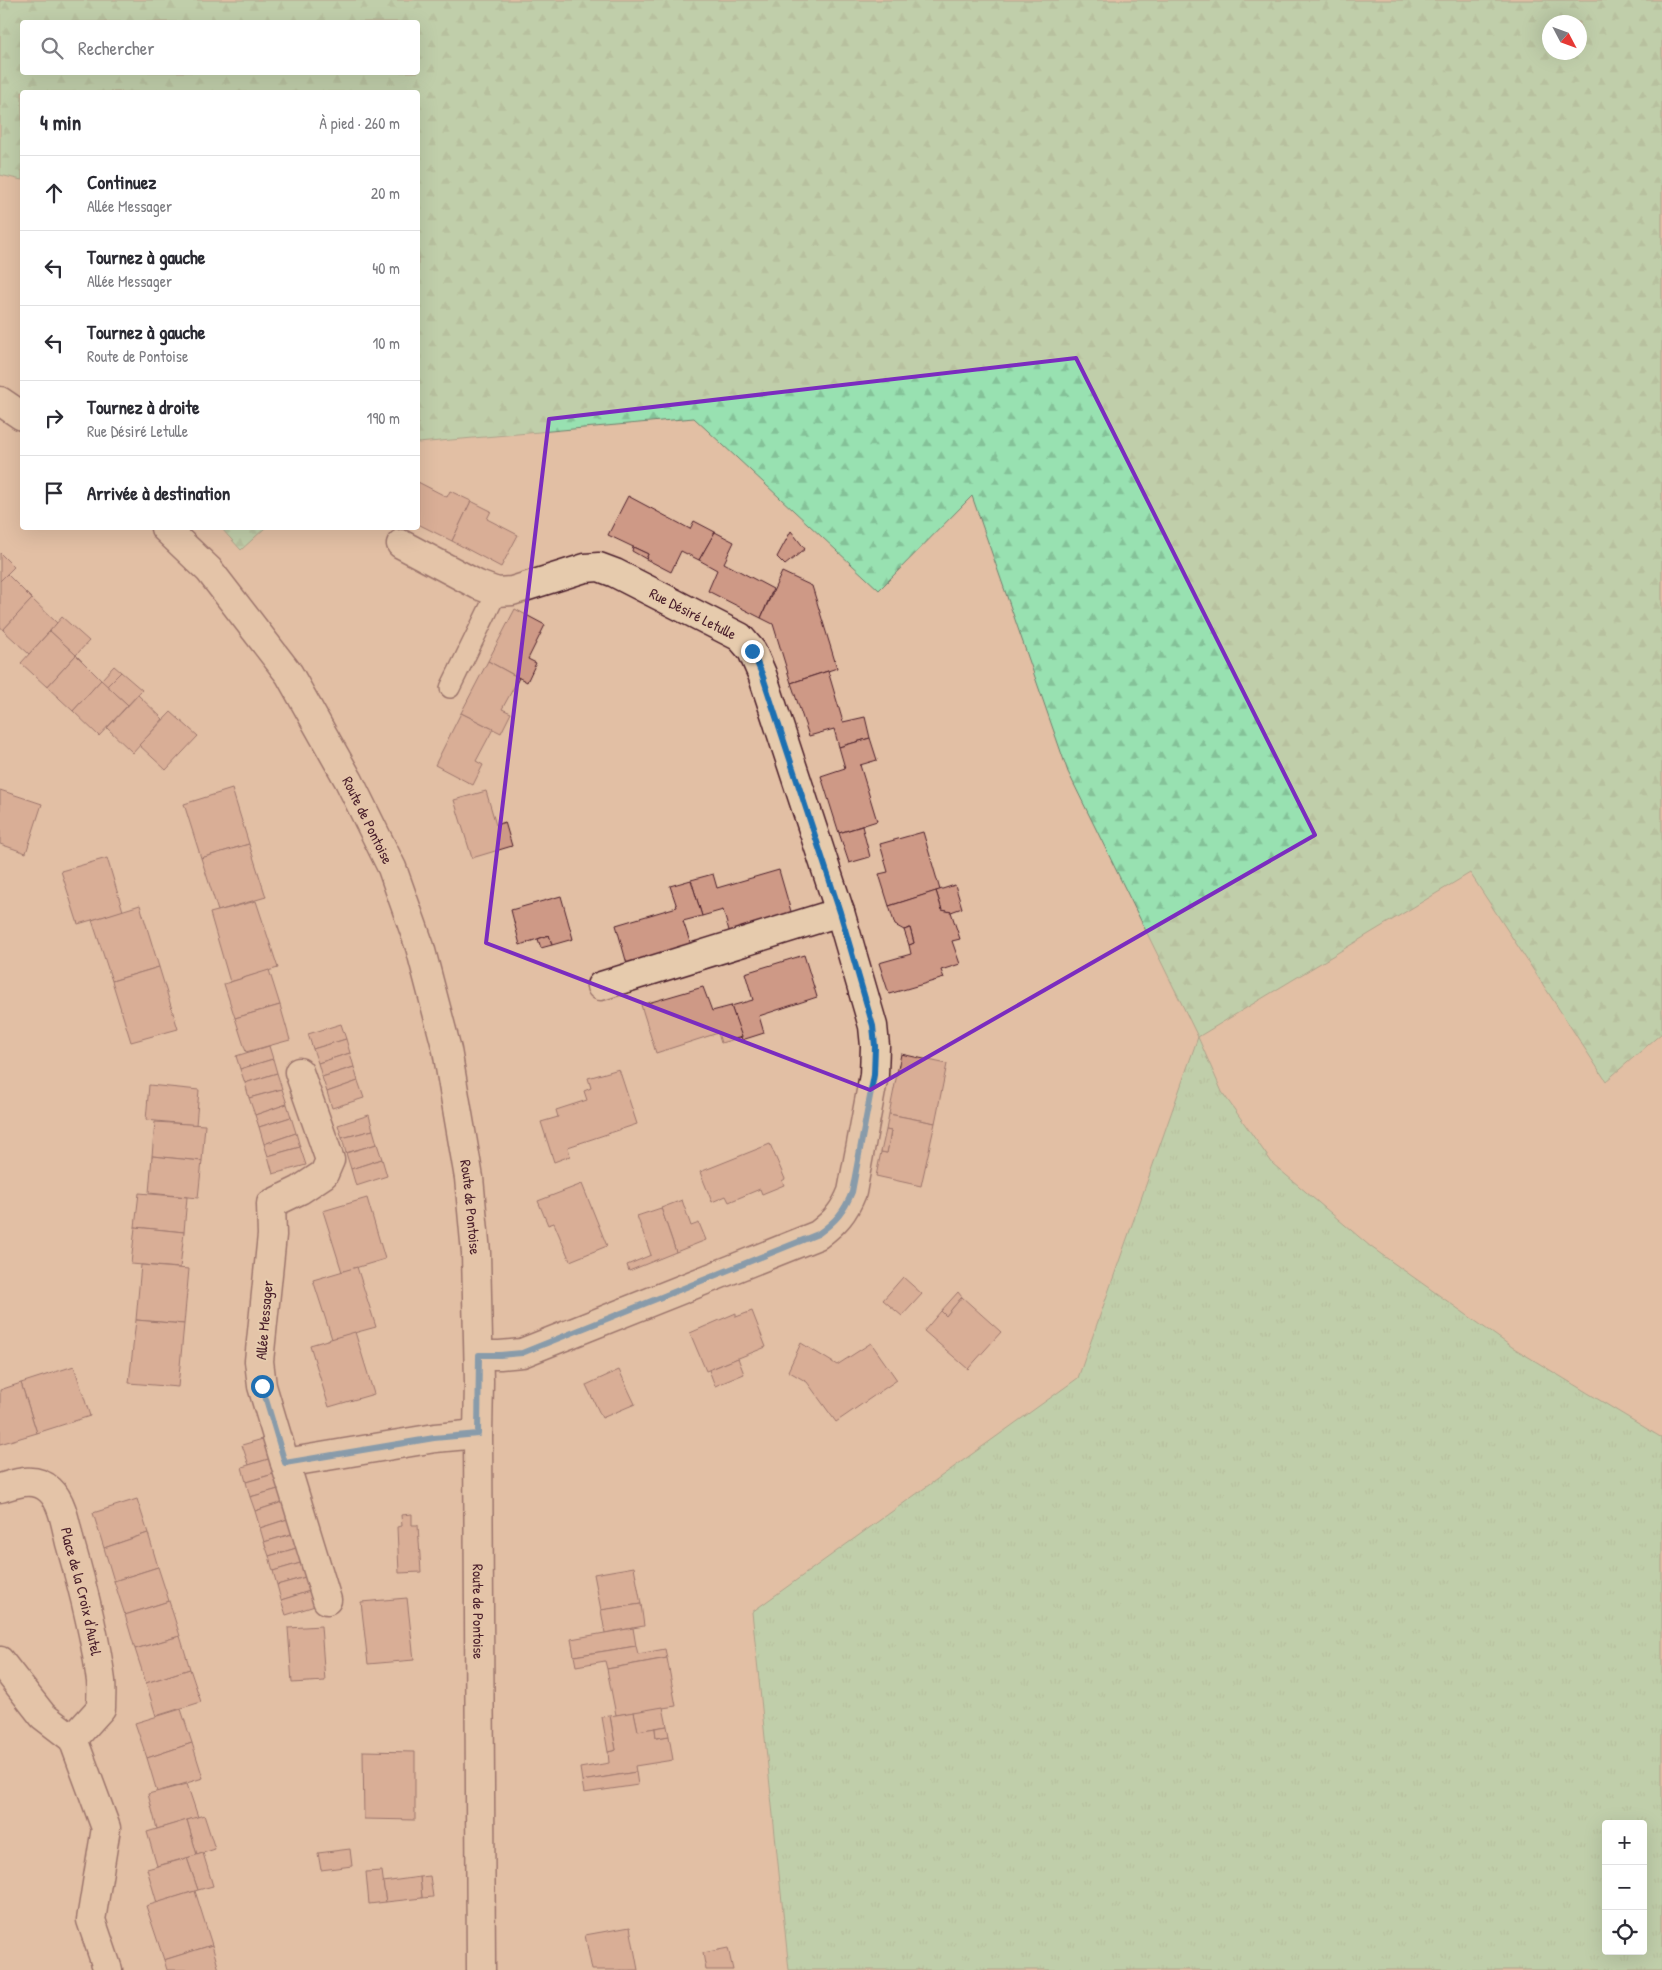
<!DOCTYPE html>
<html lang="fr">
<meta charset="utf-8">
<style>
:root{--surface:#fff;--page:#f7f7f7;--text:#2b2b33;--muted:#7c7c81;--line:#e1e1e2}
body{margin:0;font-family:"Patrick Hand",sans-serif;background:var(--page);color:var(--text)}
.controls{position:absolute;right:15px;bottom:15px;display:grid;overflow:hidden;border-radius:5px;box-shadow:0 5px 20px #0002}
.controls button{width:45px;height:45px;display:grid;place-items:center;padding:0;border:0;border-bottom:1px solid var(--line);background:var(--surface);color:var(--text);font:25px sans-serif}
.compass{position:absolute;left:1542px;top:15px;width:45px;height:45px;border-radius:50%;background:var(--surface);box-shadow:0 5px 20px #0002;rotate:131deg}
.stop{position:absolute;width:15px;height:15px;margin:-11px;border:4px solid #1f6fb2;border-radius:50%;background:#fff}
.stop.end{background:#1f6fb2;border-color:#fff;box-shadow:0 1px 5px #0008}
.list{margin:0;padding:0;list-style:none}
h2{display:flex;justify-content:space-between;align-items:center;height:65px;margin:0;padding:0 20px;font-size:21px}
h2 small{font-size:16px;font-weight:400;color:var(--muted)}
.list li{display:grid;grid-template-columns:32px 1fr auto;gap:15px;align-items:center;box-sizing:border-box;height:75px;padding:0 20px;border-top:1px solid var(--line)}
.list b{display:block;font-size:19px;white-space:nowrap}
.list p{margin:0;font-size:16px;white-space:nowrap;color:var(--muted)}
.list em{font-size:16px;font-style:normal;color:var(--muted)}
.icon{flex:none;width:28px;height:28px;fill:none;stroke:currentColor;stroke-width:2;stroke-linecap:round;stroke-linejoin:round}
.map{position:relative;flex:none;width:1662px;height:1970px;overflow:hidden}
.search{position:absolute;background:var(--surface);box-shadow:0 5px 20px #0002;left:20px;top:20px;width:400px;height:55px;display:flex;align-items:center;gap:12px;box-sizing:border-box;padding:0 18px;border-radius:5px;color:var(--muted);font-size:19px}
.panel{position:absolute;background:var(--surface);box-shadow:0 5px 20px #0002;left:20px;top:90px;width:400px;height:440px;border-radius:5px}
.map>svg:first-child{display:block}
</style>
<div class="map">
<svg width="1662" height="1970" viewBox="0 0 1662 1970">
<defs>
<pattern id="grass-tufts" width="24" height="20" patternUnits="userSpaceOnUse" patternTransform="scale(1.25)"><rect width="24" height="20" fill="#98e1b1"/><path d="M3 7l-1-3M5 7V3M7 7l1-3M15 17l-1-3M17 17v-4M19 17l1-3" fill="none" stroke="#84c198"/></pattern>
<pattern id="forest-firs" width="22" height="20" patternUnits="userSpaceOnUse" patternTransform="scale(1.25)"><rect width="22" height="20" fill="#98e1b1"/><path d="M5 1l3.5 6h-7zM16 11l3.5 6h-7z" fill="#84c198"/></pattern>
</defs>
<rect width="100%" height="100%" fill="#e2bfa4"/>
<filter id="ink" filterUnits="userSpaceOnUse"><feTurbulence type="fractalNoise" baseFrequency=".02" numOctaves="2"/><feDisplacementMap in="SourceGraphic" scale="10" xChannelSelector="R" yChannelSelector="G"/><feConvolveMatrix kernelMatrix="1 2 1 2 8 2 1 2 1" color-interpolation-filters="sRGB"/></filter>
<g filter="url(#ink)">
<path fill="url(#grass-tufts)" stroke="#71806e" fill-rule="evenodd" d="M1198 1037 1222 1092 1273 1164 1371 1247 1512 1347 1662 1438V1970H789L752 1612 1078 1378ZM1606 1824H1643V1951H1606Z"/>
<g fill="url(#forest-firs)" stroke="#71806e" fill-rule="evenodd">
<path d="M0 0H1662V1033L1606 1081 1470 873 1198 1037 1068 772 972 496 879 590 694 418 418 443V92H22V180L0 175ZM22 22H418V72H22ZM1550 22H1580V52H1550Z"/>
<path d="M221 528H265L241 550Z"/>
</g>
<g fill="#ce9986" stroke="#4a1f2b">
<path d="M418 482 447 497 450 491 471 501 452 541 418 524Z"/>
<path d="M628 496 690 529 694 521 715 532 699 560 681 551 671 572 646 559 648 554 608 535Z"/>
<path d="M471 501 491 511 487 519 518 535 501 567 452 541Z"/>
<path d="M791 531 805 549 785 565 777 557Z"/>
<path d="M715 532 734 542 724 563 773 589 761 618 708 591 717 570 699 560Z"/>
<path d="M633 547 648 554 646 559 632 551Z"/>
<path d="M0 553 14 567 0 581Z"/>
<path d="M782 572 812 586 837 668 791 683 773 624 761 618Z"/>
<path d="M7 574 32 599 3 630 0 626V581Z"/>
<path d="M32 599 57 623 29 654 3 630Z"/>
<path d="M515 609 545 625 528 659 536 663 527 682 488 661Z"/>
<path d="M62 617 89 641 76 655 50 631Z"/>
<path d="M50 631 76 655 47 687 21 663Z"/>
<path d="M76 655 101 680 73 711 47 687Z"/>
<path d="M488 661 519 678 502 709 511 713 501 733 461 713Z"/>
<path d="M114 666 121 672 107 686 101 680Z"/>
<path d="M828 671 843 722 865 717 870 738 839 747 834 729 809 736 791 683Z"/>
<path d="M121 672 142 690 128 705 107 686Z"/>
<path d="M101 680 128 705 99 736 73 711Z"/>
<path d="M138 695 163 719 133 753 107 728Z"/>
<path d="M171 712 198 736 166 770 139 745Z"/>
<path d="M461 713 493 729 476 761 483 765 473 785 435 765Z"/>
<path d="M870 738 877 760 860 765 877 821 839 833 821 776 845 768 839 747Z"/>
<path d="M232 789 249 844 201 858 184 804Z"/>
<path d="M0 790 42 804 26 853 0 844Z"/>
<path d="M486 791 496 825 505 822 512 846 472 858 454 800Z"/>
<path d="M862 826 870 857 849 863 839 833Z"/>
<path d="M923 832 940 890 889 906 879 874 888 872 880 844Z"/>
<path d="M249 844 266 897 218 911 201 858Z"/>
<path d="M107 858 123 911 78 924 61 871Z"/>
<path d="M779 870 792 915 730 934 723 910 702 916 691 880 713 874 717 888Z"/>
<path d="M691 880 702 916 683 921 691 945 627 964 616 925 677 907 670 886Z"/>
<path d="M955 885 962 908 951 912 942 910 936 891Z"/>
<path d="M936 891 942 910 951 912 960 939 952 941 960 964 941 970 944 978 889 994 879 963 911 954 909 945 914 943 910 928 904 930 895 925 889 906Z"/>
<path d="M561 896 573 939 552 945 549 935 520 945 511 910Z"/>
<path d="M256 901 278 968 230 982 210 913Z"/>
<path d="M140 905 159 967 112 981 92 920Z"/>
<path d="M910 928 914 943 909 945 904 930Z"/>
<path d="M549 935 552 945 541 948 538 939Z"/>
<path d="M804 955 817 997 759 1016 764 1033 742 1040 731 1006 753 1000 745 973Z"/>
<path d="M159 967 178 1029 131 1042 112 981Z"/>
<path d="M269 970 280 1005 235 1018 224 984Z"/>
<path d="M703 987 712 1011 731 1006 742 1037 721 1043 718 1033 656 1053 641 1005Z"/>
<path d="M280 1005 290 1040 246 1052 235 1018Z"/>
<path d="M341 1024 346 1039 313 1049 308 1034Z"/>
<path d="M346 1039 350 1053 318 1063 313 1049Z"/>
<path d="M269 1046 273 1059 240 1069 236 1056Z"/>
<path d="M350 1053 354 1067 322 1077 318 1063Z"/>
<path d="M901 1054 947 1064 935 1123 889 1114Z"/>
<path d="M273 1059 277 1073 245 1083 240 1069Z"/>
<path d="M354 1067 358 1081 327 1092 322 1077Z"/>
<path d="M619 1069 637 1124 568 1147 570 1156 554 1162 541 1122 558 1117 556 1110 587 1100 584 1091 591 1088 588 1078Z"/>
<path d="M277 1073 282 1089 249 1098 245 1083Z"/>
<path d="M358 1081 364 1098 332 1108 327 1092Z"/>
<path d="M149 1085 199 1090 196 1125 146 1120Z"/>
<path d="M282 1089 287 1104 255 1115 249 1098Z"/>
<path d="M287 1104 291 1117 259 1127 255 1115Z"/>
<path d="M889 1114 935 1123 921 1186 876 1176 881 1152 887 1153 891 1131 886 1130Z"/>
<path d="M369 1115 373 1130 342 1138 338 1125Z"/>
<path d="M291 1117 296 1133 264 1144 259 1127Z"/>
<path d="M155 1122 205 1125 202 1161 152 1156Z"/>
<path d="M373 1130 377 1144 346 1153 342 1138Z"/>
<path d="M886 1130 891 1131 887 1153 881 1152Z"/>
<path d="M296 1133 300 1147 268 1156 264 1144Z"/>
<path d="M377 1144 382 1159 351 1169 346 1153Z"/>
<path d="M770 1144 785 1179 782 1181 784 1185 762 1194 760 1189 729 1202 726 1196 712 1202 700 1172Z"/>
<path d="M300 1147 306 1165 273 1174 268 1156Z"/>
<path d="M152 1156 202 1161 198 1198 149 1193Z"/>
<path d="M382 1159 387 1176 356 1186 351 1169Z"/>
<path d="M582 1184 607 1246 570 1261 554 1223 548 1225 538 1201Z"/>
<path d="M139 1193 187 1197 184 1232 135 1227Z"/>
<path d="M367 1198 385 1259 342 1272 323 1211Z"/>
<path d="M682 1200 691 1226 699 1223 706 1240 676 1252 661 1208Z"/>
<path d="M661 1208 676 1252 629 1271 627 1265 651 1255 637 1216Z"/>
<path d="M135 1227 184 1232 180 1268 131 1264Z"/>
<path d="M141 1265 189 1269 184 1324 136 1320Z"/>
<path d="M357 1267 376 1327 332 1339 313 1280Z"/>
<path d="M903 1277 922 1294 902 1316 883 1300Z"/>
<path d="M958 1292 962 1297 946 1316 941 1311Z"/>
<path d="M962 1297 1001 1332 968 1369 924 1331 941 1311 946 1316Z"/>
<path d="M752 1311 766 1347 706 1371 690 1333 736 1313V1317Z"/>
<path d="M136 1320 184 1324 178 1387 129 1383Z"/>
<path d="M355 1332 374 1394 329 1407 310 1345Z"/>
<path d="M801 1343 837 1365 871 1343 897 1380 836 1422 807 1382 788 1371Z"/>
<path d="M738 1358 744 1374 715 1386 709 1370Z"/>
<path d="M74 1366 90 1416 37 1433 21 1383Z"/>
<path d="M619 1370 635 1404 602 1418 586 1385Z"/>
<path d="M21 1383 37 1433 0 1444V1390Z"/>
<path d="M266 1438 272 1458 249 1465 242 1445Z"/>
<path d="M272 1458 277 1473 246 1482 242 1467Z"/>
<path d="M277 1473 282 1488 250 1497 246 1482Z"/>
<path d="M282 1488 286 1501 255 1511 250 1497Z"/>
<path d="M137 1499 148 1533 104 1548 93 1513Z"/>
<path d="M286 1501 291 1518 260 1528 255 1511Z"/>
<path d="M412 1514V1525H418L421 1572 399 1573 397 1527 402 1526 401 1515Z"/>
<path d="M291 1518 295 1533 264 1542 260 1528Z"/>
<path d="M148 1533 158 1567 114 1581 104 1548Z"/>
<path d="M295 1533 300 1547 269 1556 264 1542Z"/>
<path d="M300 1547 304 1562 273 1571 269 1556Z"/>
<path d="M304 1562 309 1576 277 1585 273 1571Z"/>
<path d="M158 1567 169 1601 125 1615 114 1581Z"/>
<path d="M634 1567 641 1604 601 1610 594 1574Z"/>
<path d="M309 1576 313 1590 281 1600 277 1585Z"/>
<path d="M313 1590 318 1605 286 1615 281 1600Z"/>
<path d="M407 1598 414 1660 368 1664 361 1602Z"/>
<path d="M169 1601 180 1636 135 1649 125 1615Z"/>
<path d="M641 1604 644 1626 605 1633 601 1610Z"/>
<path d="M321 1626 325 1681 292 1683 288 1628Z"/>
<path d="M633 1628 636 1646 574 1656 571 1639Z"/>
<path d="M180 1636 190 1669 146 1683 135 1649Z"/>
<path d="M636 1646 638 1654 665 1649 667 1658 607 1669 605 1661 576 1666 574 1656Z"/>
<path d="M667 1658 676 1706 616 1715 607 1669Z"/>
<path d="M190 1669 201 1702 156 1716 146 1683Z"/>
<path d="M663 1707 667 1726 638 1731 634 1712Z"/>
<path d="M181 1709 192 1743 147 1758 135 1723Z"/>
<path d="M634 1712 638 1731 655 1728 656 1738 669 1736 673 1760 635 1766 636 1772 582 1781 580 1768 609 1763 608 1752 616 1750 610 1716Z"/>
<path d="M610 1716 616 1750 608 1752 602 1717Z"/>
<path d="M667 1726 669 1736 656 1738 655 1728Z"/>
<path d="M192 1743 203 1778 157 1792 147 1758Z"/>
<path d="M363 1751 415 1752V1820L364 1819Z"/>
<path d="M636 1772 638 1785 584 1793 582 1781Z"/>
<path d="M187 1784 198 1817 157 1829 148 1794Z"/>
<path d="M204 1815 215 1849 197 1855 187 1820Z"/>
<path d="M187 1820 197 1855 157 1866 147 1832Z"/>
<path d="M350 1849 352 1866 321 1870 318 1853Z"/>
<path d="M203 1853 213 1886 198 1890 187 1858Z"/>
<path d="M187 1858 198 1890 157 1903 147 1869Z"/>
<path d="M382 1871 386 1902 369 1904 366 1872Z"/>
<path d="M430 1876 433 1897 422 1898 420 1877Z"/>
<path d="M420 1877 422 1898 386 1902 383 1882Z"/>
<path d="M195 1891 212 1945 164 1960 146 1906Z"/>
<path d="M630 1927 638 1970H592L585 1935Z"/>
<path d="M212 1945 219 1970H167L164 1960Z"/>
<path d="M728 1948 733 1970H706L703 1953Z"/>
</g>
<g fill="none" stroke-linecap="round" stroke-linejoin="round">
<g stroke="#4a1f2b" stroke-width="22">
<path id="lane" d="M450 688 497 592"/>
</g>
<g stroke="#4a1f2b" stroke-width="31">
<g id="street">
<path d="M0 401 22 416"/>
<path id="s1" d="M165 528 209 570 289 674 349 781 392 868 420 947 447 1050 469 1178 476 1253 479 1382 478 1434 481 1970"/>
<path id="s2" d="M401 544 478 585 497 592 512 591 585 568 599 567 615 573 740 637 752 651 762 674 840 912 873 1026 875 1046 874 1075 852 1192C844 1212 836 1221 818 1235L522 1353 500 1355H479"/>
<path d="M601 986 840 912"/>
<path d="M299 1072 330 1160 324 1174 300 1190 271 1204 272 1235 259 1361 262 1386 285 1463 435 1438 478 1434"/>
<path d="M285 1463 327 1600"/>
<path id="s3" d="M0 1488C17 1483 35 1476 50 1490 63 1502 66 1527 70 1543 83 1588 95 1634 101 1681 102 1690 101 1699 101 1708L73 1739"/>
<path d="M0 1661 43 1716 73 1739 106 1828 91 1920 108 1970"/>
</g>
</g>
<use href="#lane" stroke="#e6cbad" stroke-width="19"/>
<use href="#street" stroke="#e6cbad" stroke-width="28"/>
</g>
</g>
<g fill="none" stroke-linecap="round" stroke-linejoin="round" filter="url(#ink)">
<path stroke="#1f6fb2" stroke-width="6" d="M262 1386 285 1463 434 1438 478 1434 479 1355H500L522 1353 818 1234C836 1221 844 1212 852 1192L874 1075 875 1046 873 1026 840 912 762 674 752 651"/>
</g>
<path d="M0 0H1662V1970H0ZM1076 358 1315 835 870 1090 486 943 549 419Z" fill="#e2bfa4" fill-opacity=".55" fill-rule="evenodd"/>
<path fill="none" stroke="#7b2cbf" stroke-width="4" stroke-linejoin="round" d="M1076 358 1315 835 870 1090 486 943 549 419Z"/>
<g text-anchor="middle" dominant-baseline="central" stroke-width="4" stroke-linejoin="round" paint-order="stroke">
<g font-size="15" fill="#4a1f2b" stroke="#e6cbad">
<text stroke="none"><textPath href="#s2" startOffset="318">Rue Désiré Letulle</textPath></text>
<text stroke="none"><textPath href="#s1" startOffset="358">Route de Pontoise</textPath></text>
<text stroke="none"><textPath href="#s1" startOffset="761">Route de Pontoise</textPath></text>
<text transform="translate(264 1320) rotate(-85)">Allée Messager</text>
<text stroke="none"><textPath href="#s3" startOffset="160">Place de la Croix d'Autel</textPath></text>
<text stroke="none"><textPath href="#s1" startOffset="1166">Route de Pontoise</textPath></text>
</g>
</g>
</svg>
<div class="controls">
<button>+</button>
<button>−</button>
<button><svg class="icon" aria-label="locate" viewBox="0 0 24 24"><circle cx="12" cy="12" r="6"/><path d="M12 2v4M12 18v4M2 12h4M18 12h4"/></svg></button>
</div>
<svg class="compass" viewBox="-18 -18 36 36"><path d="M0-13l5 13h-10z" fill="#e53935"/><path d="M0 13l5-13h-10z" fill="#7c7c81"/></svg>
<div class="stop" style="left:262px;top:1386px"></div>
<div class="stop end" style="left:752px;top:651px"></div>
<div class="search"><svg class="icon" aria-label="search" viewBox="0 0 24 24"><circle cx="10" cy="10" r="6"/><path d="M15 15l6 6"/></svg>Rechercher</div>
<section class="panel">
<h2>4 min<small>À pied · 260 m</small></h2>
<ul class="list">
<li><svg class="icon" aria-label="ahead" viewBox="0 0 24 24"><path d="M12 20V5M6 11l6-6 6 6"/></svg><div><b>Continuez</b><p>Allée Messager</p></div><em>20 m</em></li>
<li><svg class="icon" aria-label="left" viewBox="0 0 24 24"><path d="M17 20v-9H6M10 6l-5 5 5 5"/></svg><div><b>Tournez à gauche</b><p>Allée Messager</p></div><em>40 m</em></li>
<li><svg class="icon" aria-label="left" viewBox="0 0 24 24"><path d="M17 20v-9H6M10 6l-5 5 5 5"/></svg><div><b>Tournez à gauche</b><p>Route de Pontoise</p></div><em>10 m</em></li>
<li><svg class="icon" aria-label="right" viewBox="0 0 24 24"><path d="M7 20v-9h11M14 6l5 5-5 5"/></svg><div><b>Tournez à droite</b><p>Rue Désiré Letulle</p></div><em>190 m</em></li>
<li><svg class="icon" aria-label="arrive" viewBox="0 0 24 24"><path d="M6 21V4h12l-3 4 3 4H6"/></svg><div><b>Arrivée à destination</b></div></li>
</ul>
</section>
</div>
